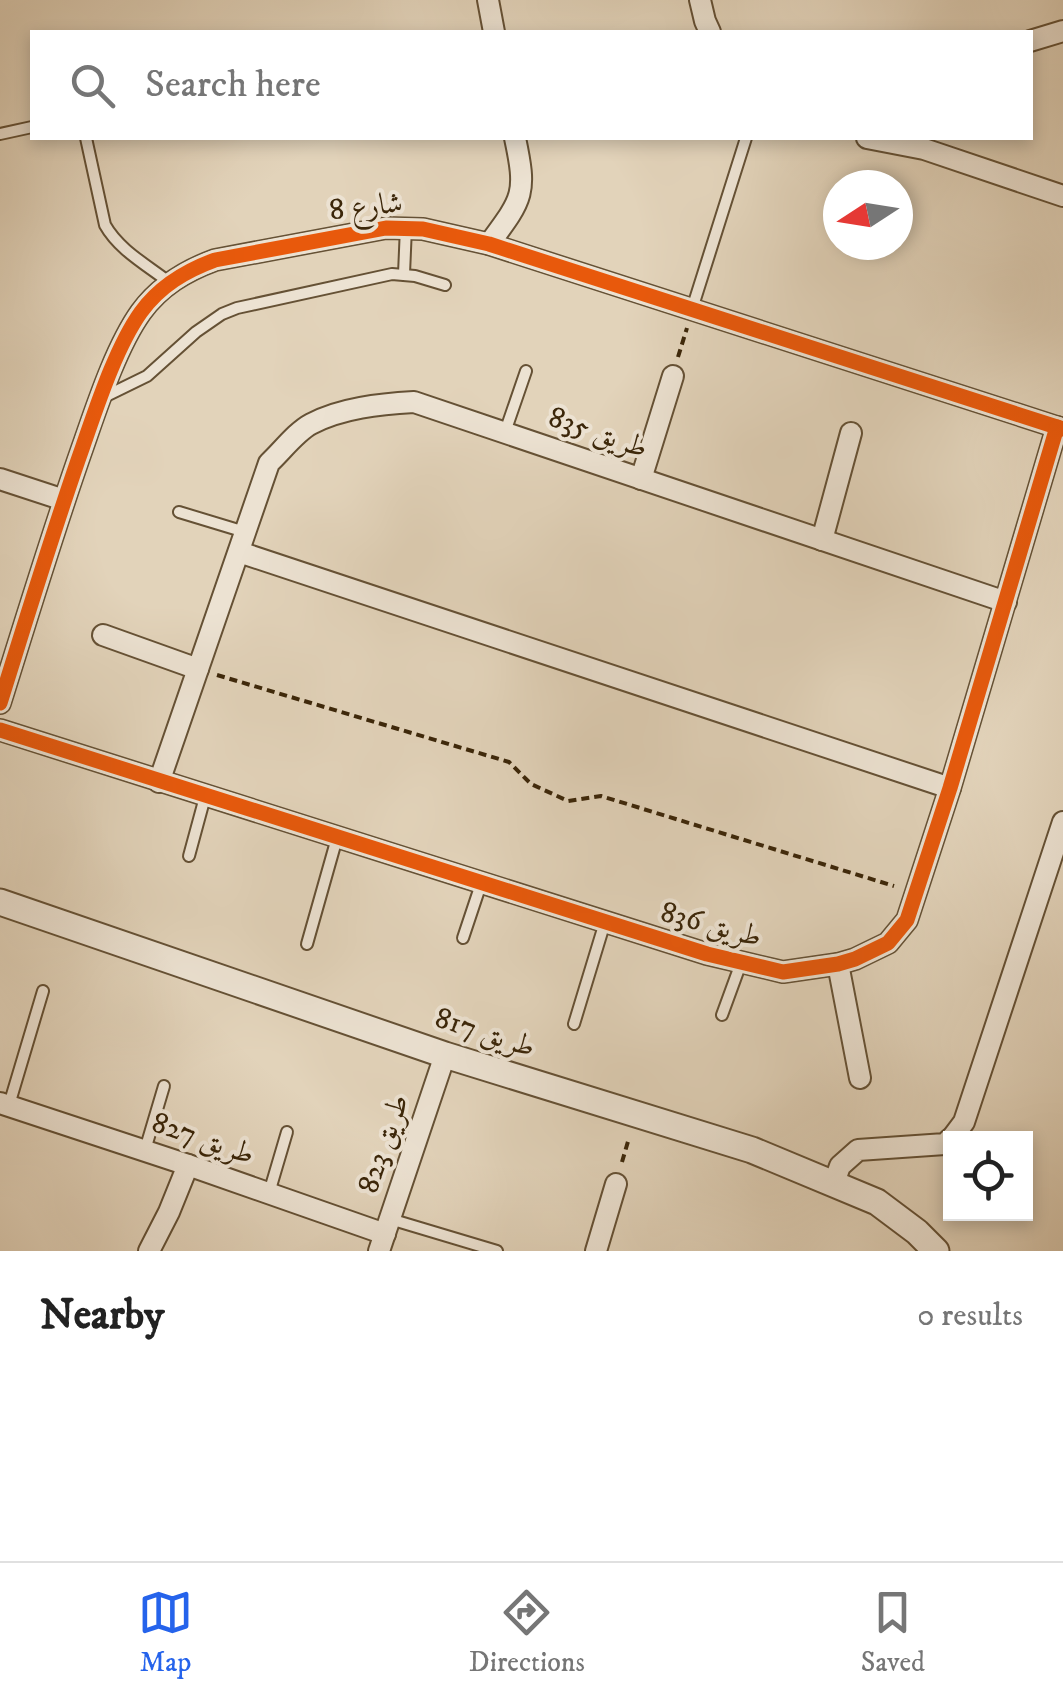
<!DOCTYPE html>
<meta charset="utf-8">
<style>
:root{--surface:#fff;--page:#f2f2f2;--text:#222;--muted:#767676;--line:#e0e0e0;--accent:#2563eb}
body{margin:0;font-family:"IM FELL DW Pica",Amiri,serif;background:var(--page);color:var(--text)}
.controls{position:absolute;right:30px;bottom:30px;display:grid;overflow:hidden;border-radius:0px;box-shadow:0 5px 15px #0003}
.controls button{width:90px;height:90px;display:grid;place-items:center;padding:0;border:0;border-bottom:2px solid var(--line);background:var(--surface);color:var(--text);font:50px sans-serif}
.compass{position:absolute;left:823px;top:170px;width:90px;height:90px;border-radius:50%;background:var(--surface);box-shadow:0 5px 15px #0003;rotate:258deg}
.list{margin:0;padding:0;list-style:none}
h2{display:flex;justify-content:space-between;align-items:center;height:130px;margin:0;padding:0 40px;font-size:42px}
h2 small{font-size:32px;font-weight:400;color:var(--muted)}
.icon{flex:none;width:55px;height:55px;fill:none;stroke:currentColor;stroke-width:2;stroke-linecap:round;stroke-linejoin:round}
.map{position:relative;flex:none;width:1063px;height:1251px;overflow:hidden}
.search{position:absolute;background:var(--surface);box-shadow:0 5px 15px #0003;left:30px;right:30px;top:30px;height:110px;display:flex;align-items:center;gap:25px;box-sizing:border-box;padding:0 35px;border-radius:0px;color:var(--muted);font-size:38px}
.sheet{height:310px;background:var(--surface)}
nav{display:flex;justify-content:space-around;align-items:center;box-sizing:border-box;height:140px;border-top:2px solid var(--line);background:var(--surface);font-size:28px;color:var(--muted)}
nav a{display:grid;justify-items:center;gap:5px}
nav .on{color:var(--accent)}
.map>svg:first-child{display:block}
</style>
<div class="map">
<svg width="1063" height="1251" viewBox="0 0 1063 1251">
<rect width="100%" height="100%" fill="#e2d3ba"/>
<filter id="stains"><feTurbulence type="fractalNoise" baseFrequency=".002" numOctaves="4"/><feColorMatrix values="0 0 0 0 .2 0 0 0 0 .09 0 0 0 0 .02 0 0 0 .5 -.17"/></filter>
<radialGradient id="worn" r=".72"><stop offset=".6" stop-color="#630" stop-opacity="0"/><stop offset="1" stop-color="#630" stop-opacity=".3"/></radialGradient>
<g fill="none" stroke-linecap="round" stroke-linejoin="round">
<g stroke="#655135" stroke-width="14">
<g id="service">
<path d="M0 134 32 127"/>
<path d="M86 138 105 225C119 250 147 265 170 283"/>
<path d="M404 274 406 227"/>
<path d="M692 309 746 138"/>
<path d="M100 399 147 376 196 332 222 314 237 308 392 274 415 276 445 285"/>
<path d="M505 432 526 371"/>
<path d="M179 512 245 532"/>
<path d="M189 856 205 797"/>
<path d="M463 938 481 884"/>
<path d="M307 944 337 838"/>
<path d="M722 1015 741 963"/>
<path d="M574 1024 605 922"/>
<path d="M9 1105 43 991"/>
<path d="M145 1150 164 1086"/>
<path d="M269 1193 287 1132"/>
<path d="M390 1219 497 1251"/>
</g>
</g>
<g stroke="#655135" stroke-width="24">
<g id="minor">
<path d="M488 0 494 32"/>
<path d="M700 0 705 21 710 32"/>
<path d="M1030 41 1063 31"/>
<path d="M867 138 924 149 1063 196"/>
<path d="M489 244C523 198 527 194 515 138"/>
<path d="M0 479 64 500"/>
<path d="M641 479 673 376"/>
<path d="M822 540 851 433"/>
<path d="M239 552 950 788"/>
<path d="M103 635 198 669"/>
<path d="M0 703C27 617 53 531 83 446 97 406 116 347 141 312 160 286 185 271 215 260L386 228 423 229 489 244 1063 429"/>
<path d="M0 730 707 954 783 972 838 964 855 959 888 943 907 920 950 788 1057 427"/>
<path d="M159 782 269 463C282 451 296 432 311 424 341 408 380 404 414 402L1006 602"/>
<path d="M838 964 860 1078"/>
<path d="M0 1103 188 1165 385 1234"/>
<path d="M952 1138 964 1122 1063 822"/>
<path d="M834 1183 840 1166 858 1150 945 1144 950 1139"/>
<path d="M149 1251 169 1212 188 1165"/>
<path d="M379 1251 445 1055"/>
<path d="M596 1251 616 1184"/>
</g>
</g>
<g stroke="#655135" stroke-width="29">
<path id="tertiary" d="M0 902 445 1055 752 1150 877 1202 917 1232 936 1251"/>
</g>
<g stroke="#3b2609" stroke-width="4" stroke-dasharray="8 5" stroke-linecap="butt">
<path d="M678 357 687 328"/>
<path d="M217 675 509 762 531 784 568 801 601 796 894 886"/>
<path d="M622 1162 629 1138"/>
</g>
<use href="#service" stroke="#ece2d2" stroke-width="10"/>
<use href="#minor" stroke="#ece2d2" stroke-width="20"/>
<use href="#tertiary" stroke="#ece2d2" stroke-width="25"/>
<g stroke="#ece2d2" stroke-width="21">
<g id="cycleway">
<path d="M0 703C27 617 53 531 83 446 97 406 116 347 141 312 160 286 185 271 215 260L386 228 423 229 489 244 1063 429"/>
<path d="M0 730 707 954 783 972 838 964 855 959 888 943 907 920 950 788 1057 427"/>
</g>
</g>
<use href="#cycleway" stroke="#e8590c" stroke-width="15"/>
</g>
<g text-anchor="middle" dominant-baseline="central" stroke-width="8" stroke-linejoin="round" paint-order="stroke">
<g font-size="30" fill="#3b2609" stroke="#ece2d2">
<text transform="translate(366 207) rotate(-6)">شارع 8</text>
<text transform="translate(598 433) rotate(19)">طريق 835</text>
<text transform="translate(711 925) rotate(15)">طريق 836</text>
<text transform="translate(485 1033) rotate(18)">طريق 817</text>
<text transform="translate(203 1139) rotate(19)">طريق 827</text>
<text transform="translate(384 1144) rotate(-71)">طريق 823</text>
</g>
</g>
<rect width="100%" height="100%" filter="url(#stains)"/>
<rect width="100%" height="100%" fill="url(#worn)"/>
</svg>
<div class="controls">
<button><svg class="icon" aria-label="locate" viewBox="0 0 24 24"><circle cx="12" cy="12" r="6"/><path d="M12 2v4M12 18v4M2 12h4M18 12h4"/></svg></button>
</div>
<svg class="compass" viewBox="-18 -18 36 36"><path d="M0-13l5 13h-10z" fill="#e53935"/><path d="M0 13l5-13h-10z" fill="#767676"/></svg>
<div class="search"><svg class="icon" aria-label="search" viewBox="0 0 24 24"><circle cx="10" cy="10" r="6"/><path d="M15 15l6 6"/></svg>Search here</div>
</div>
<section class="sheet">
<h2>Nearby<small>0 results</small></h2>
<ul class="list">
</ul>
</section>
<nav>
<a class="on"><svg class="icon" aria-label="map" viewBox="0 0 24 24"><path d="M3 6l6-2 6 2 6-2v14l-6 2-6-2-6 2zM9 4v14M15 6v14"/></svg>Map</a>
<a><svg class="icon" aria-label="directions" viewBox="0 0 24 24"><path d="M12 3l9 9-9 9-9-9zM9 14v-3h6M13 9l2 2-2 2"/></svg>Directions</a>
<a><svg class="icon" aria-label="saved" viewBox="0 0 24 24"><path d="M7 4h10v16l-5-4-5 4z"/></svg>Saved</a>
</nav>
